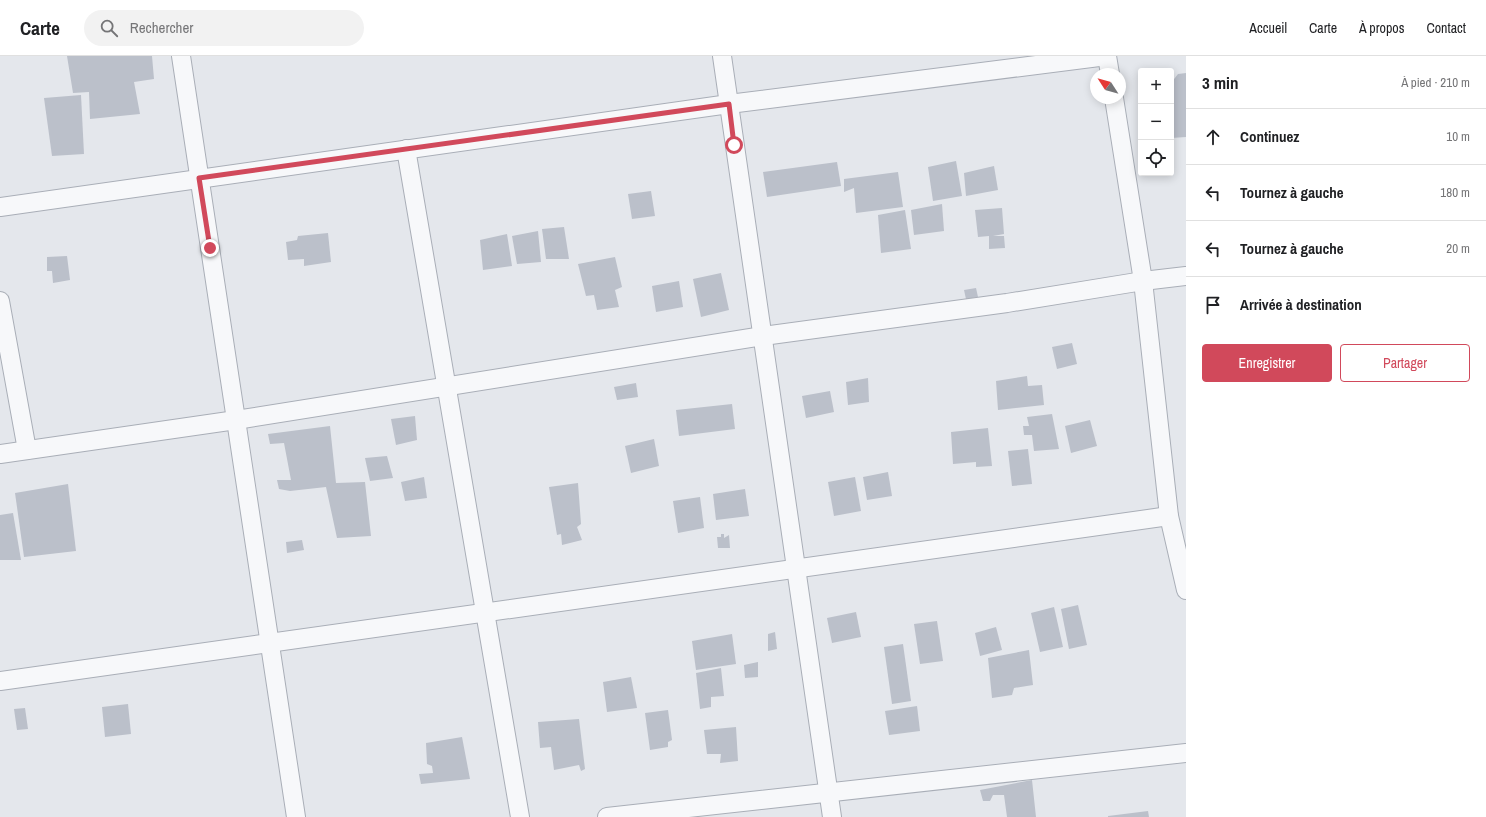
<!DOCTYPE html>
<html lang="fr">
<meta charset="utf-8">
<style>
:root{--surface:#fff;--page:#f2f2f2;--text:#202124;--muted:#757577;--line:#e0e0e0;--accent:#d1495b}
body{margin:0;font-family:"Archivo Narrow",sans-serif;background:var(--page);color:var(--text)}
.controls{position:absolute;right:12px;top:12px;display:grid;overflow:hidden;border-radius:4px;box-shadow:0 2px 10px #0003}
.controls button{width:36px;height:36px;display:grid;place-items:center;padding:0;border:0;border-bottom:1px solid var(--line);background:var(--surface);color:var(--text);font:20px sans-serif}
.compass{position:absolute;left:1090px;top:12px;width:36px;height:36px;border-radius:50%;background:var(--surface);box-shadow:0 2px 10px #0003;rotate:306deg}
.stop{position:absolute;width:12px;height:12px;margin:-9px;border:3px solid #d1495b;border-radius:50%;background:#fff}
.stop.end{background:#d1495b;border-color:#fff;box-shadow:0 1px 4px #0008}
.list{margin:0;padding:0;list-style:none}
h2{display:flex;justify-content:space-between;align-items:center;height:52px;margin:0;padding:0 16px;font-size:17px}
h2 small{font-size:13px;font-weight:400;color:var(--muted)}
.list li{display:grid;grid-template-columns:26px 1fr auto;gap:12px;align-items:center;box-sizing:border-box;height:56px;padding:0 16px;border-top:1px solid var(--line)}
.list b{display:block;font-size:15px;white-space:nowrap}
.list em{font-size:13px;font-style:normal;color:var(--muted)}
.actions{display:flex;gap:8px;padding:12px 16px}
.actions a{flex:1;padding:9px 0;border:1px solid var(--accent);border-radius:4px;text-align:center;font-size:14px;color:var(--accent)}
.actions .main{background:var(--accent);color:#fff}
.icon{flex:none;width:22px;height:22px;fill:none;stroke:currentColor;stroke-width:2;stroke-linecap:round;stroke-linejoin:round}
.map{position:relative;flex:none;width:1186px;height:761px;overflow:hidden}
header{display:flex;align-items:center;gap:24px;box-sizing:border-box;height:56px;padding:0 20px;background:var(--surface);border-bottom:1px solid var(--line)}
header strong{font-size:19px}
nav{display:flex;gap:22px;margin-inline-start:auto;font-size:14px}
.search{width:280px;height:36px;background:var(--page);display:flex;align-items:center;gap:10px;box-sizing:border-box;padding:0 14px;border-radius:22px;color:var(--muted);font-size:15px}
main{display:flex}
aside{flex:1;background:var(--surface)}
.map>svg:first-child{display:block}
</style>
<header>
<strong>Carte</strong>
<div class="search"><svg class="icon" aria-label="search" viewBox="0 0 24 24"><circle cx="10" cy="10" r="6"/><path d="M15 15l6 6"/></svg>Rechercher</div>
<nav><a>Accueil</a><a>Carte</a><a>À propos</a><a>Contact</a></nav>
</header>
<main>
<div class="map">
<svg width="1186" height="761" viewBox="0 0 1186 761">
<rect width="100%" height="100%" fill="#e4e7ec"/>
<g fill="#bbc0ca">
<path d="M67 0H152L154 23 134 26 140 58 90 63 89 36 73 37Z"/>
<path d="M1186 17V81L1171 82V27L1178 18Z"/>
<path d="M81 39 84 98 52 100 44 42Z"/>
<path d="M956 105 962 140 933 145 928 111Z"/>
<path d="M837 106 841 130 767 141 763 116Z"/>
<path d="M994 110 998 134 966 140 964 117Z"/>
<path d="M898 116 903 151 856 157 854 132 844 136V123Z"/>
<path d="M651 135 655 160 632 163 628 138Z"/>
<path d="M942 148 944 175 914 179 911 154Z"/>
<path d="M1002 152 1004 178 993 180H1004L1005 192 989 193V180L978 181 975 154Z"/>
<path d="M905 154 911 193 881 197 878 159Z"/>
<path d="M564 171 569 203H546L542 173Z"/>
<path d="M538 175 541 206 517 208 512 180Z"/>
<path d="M328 177 331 206 304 210V203L288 204 286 186 297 184 298 180Z"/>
<path d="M507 178 512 210 483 214 480 184Z"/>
<path d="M67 200 70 224 53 227 52 215H47V201Z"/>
<path d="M615 201 622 231 615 234 619 251 597 254 594 239 586 240 578 208Z"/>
<path d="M721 217 729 254 701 261 693 223Z"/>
<path d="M679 225 683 251 656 256 652 230Z"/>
<path d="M976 232 978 241 966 243 964 234Z"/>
<path d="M1072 287 1077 308 1057 313 1052 291Z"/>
<path d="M1027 320 1028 330 1042 329 1044 349 998 354 996 325Z"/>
<path d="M868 322 869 346 848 349 846 326Z"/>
<path d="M636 327 638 341 617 344 614 331Z"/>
<path d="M830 335 834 356 806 362 802 340Z"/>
<path d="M732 348 735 373 679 380 676 354Z"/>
<path d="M1052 358 1059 393 1034 395 1032 379H1024L1023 370H1029L1027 361Z"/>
<path d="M415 360 417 384 396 389 391 363Z"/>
<path d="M1090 364 1097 390 1071 397 1065 370Z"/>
<path d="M330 370 336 427 365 426 371 480 337 482 326 431 290 435 279 433 277 424H291L284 387 270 388 268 378Z"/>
<path d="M988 372 992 410 976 411V406L953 408 951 376Z"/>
<path d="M654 383 659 410 631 417 625 390Z"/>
<path d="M1028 393 1032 428 1012 430 1008 395Z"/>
<path d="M387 400 393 422 370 425 365 402Z"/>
<path d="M888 416 892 440 867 444 863 421Z"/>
<path d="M424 421 427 442 405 445 401 426Z"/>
<path d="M855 421 861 455 834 460 828 426Z"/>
<path d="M578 427 581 468 577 471 582 484 562 489 561 478 557 479 549 431Z"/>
<path d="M68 428 76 495 24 501 15 437Z"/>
<path d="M745 433 749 460 716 464 713 438Z"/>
<path d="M700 441 704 472 678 477 673 445Z"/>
<path d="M13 457 21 504H0V459Z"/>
<path d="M721 478H724V482L729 479 730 492H718L717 481H721Z"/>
<path d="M302 484 304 494 287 497 286 486Z"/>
<path d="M1078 549 1087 589 1069 593 1061 553Z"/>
<path d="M1054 551 1063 591 1040 596 1031 557Z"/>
<path d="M856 556 861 581 832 587 827 562Z"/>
<path d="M937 565 943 605 920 608 914 568Z"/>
<path d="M996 571 1002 594 980 600 975 577Z"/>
<path d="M775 576 777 593 768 595V578Z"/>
<path d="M732 578 736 608 696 614 692 585Z"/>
<path d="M903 588 911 645 892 648 884 591Z"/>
<path d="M1029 594 1033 629 1014 632 1012 639 992 642 988 602Z"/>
<path d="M758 606V621L745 622 744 609Z"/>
<path d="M721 612 724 640 711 641V651L700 653 696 617Z"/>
<path d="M631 621 637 652 607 656 603 626Z"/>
<path d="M128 648 131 678 105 681 102 651Z"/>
<path d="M917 650 920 675 889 679 885 655Z"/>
<path d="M25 652 28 673 17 674 14 653Z"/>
<path d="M668 654 672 684 668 686V691L650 694 645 657Z"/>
<path d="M579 663 585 713 581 715 579 709 554 714 551 691 540 692 538 666Z"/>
<path d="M736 671 738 705 720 707 721 698H707L704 674Z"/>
<path d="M462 681 470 723 421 728 419 718 433 717 432 710 427 708 426 687Z"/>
<path d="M1032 724 1036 761H1007L1004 739H993L990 745H983L980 734Z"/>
<path d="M1148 755 1149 761H1108V760Z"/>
</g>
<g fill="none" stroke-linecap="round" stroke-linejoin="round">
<g stroke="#a9aeb7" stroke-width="20">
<g id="minor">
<path d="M181 0 296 761"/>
<path d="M722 0 832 761"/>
<path d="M1107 0 1110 18"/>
<path d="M1114 42 1143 225 1169 460 1186 534"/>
<path d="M406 93 520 761"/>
<path d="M0 151 729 48 1107 0"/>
<path d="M0 245 27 394"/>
<path d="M0 398 236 364 763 280 1007 247 1143 225 1186 220"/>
<path d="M0 625 1169 460"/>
<path d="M607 761 1186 697"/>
</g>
</g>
<use href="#minor" stroke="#f7f8fa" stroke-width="18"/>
</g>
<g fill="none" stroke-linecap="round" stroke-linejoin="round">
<path stroke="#d1495b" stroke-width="5" d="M210 192 199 122 729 48 734 89"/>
</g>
</svg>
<div class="controls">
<button>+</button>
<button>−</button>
<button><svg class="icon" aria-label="locate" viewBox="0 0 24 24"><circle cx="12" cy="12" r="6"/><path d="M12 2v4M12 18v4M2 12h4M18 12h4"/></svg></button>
</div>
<svg class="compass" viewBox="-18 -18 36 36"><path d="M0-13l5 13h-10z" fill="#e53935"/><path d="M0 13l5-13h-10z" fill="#757577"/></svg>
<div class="stop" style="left:734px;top:89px"></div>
<div class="stop end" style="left:210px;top:192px"></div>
</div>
<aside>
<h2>3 min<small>À pied · 210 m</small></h2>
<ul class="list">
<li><svg class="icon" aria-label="ahead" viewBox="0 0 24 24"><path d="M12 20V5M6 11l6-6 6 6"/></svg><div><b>Continuez</b></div><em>10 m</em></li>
<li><svg class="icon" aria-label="left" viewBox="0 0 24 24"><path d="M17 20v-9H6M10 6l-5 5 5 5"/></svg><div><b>Tournez à gauche</b></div><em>180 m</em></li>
<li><svg class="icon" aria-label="left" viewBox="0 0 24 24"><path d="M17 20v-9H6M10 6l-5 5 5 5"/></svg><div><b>Tournez à gauche</b></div><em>20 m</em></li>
<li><svg class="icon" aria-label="arrive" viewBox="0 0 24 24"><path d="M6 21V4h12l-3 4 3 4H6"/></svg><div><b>Arrivée à destination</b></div></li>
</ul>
<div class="actions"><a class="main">Enregistrer</a><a>Partager</a></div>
</aside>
</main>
